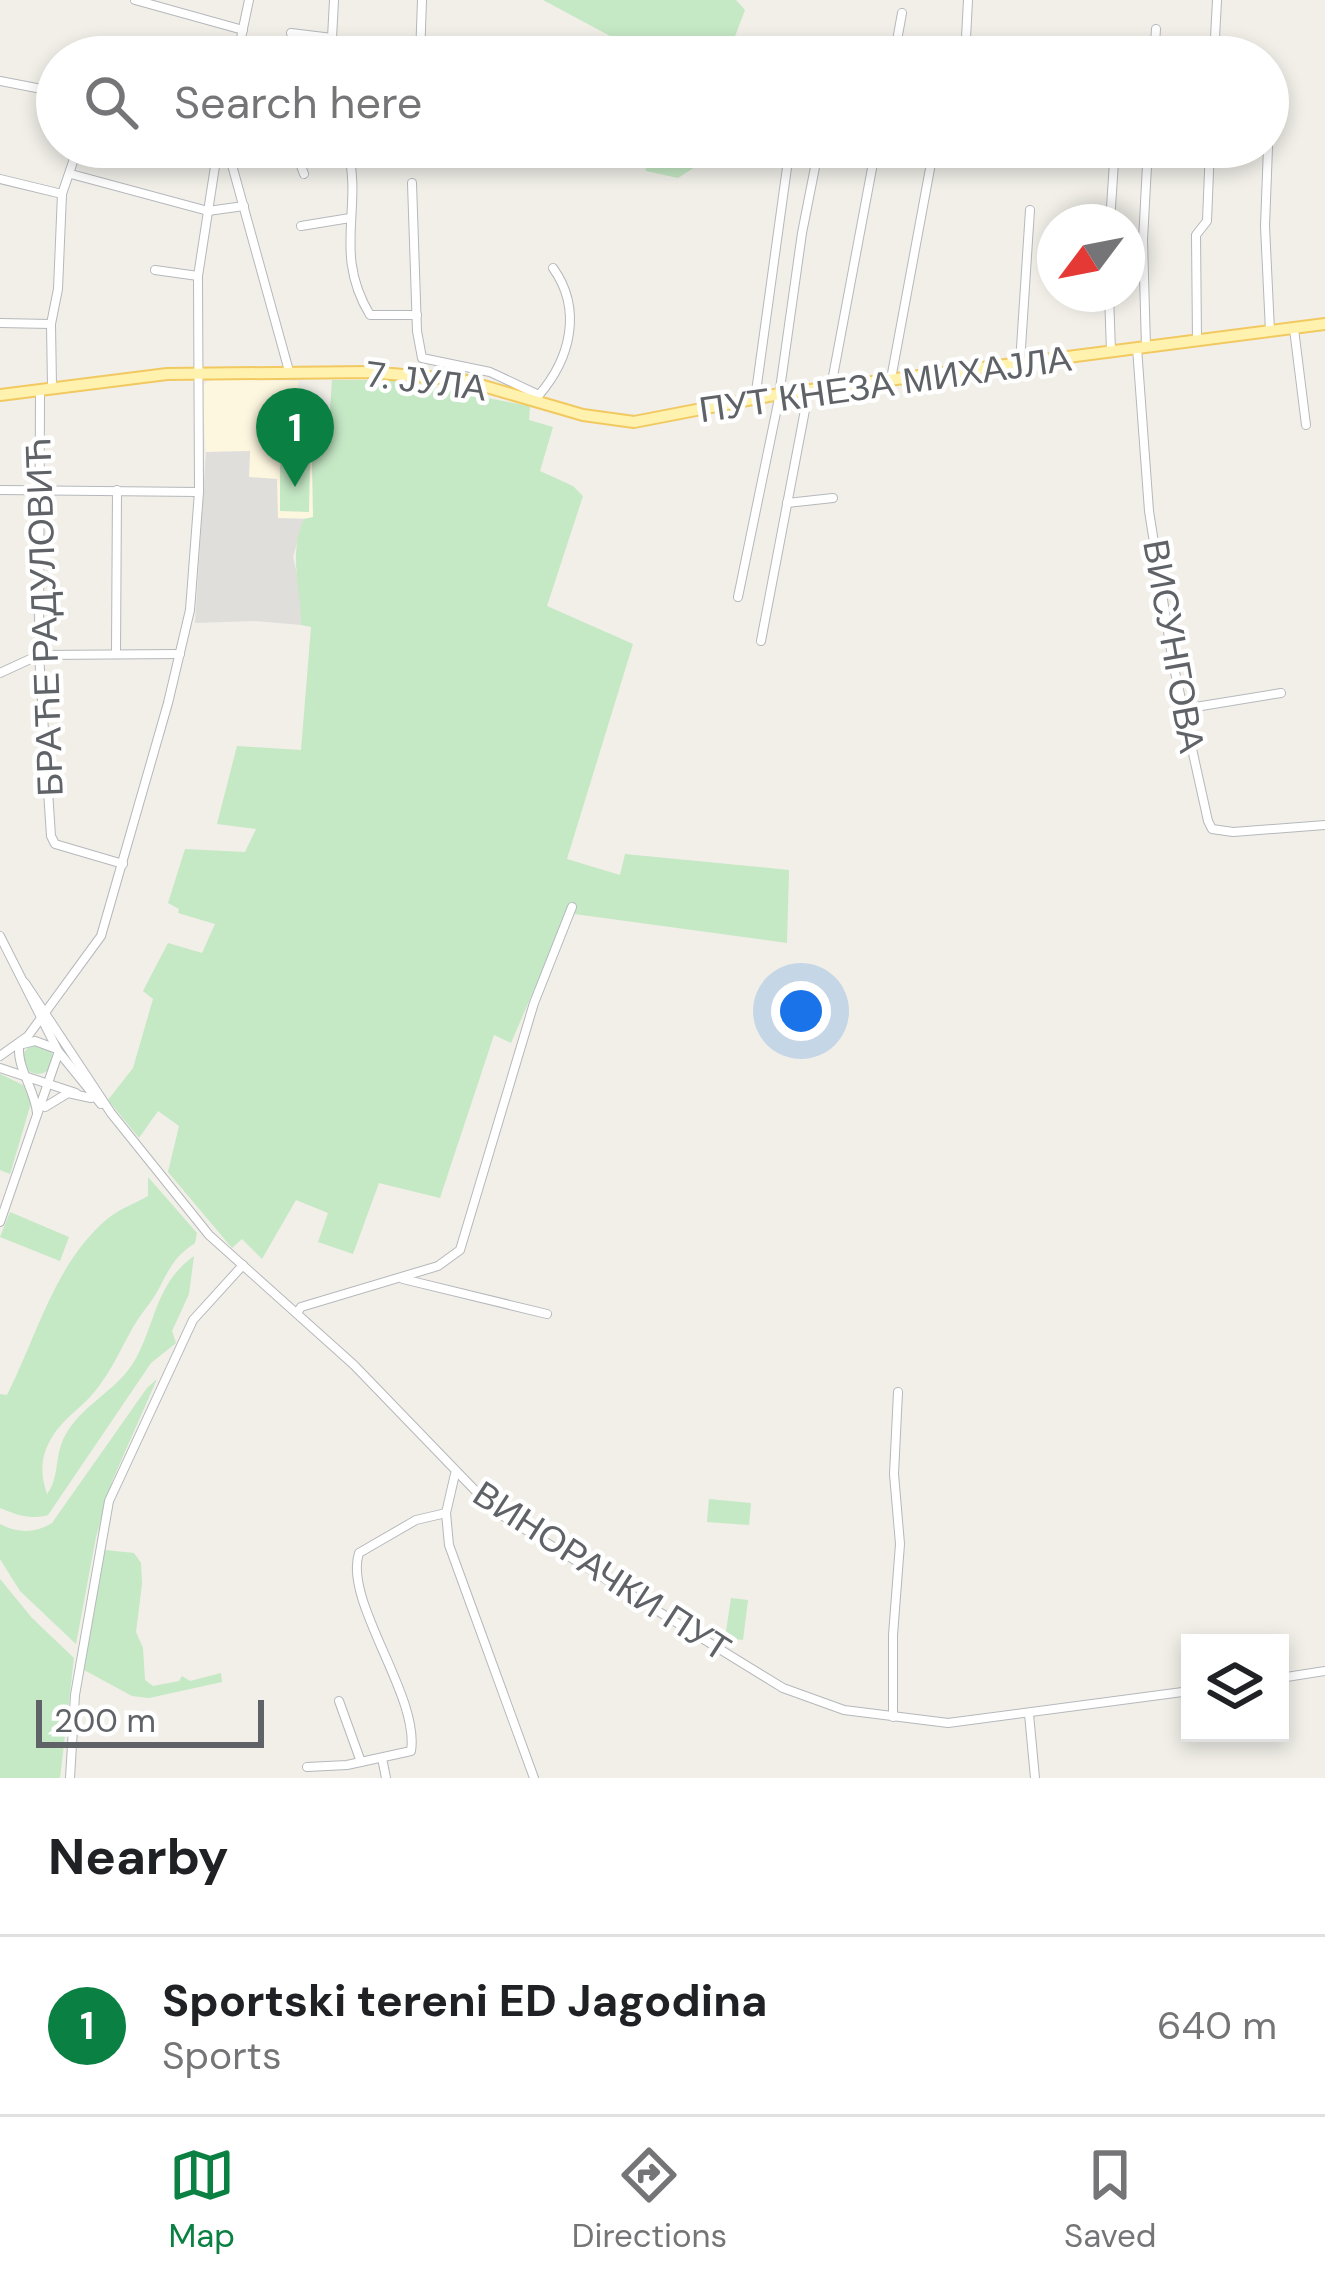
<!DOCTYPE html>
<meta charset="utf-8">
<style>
:root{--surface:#fff;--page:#f6f6f6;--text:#202124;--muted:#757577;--line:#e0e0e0;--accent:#0b8043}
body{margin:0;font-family:"DM Sans",sans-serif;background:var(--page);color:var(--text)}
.controls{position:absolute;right:36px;bottom:36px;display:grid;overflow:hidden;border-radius:0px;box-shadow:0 6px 18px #0003}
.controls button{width:108px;height:108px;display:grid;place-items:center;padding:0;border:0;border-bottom:3px solid var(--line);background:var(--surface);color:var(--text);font:60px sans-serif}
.compass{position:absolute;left:1037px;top:204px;width:108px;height:108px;border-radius:50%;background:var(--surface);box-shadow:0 6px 18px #0003;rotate:238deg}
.scale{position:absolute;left:36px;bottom:30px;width:228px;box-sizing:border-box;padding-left:12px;border:6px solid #5f6368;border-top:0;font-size:33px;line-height:42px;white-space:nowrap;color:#5f6368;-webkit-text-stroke:9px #fff;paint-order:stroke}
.you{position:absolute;left:801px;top:1011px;width:42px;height:42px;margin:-30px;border:9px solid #fff;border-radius:50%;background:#1a73e8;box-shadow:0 0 0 18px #1a73e833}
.badge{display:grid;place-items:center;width:78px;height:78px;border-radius:50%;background:var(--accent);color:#fff;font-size:39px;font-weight:700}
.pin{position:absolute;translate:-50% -99px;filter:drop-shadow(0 3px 6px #0008)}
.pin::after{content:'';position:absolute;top:63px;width:42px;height:36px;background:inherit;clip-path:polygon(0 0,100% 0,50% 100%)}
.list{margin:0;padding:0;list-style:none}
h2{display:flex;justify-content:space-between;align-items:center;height:156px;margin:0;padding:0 48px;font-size:51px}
h2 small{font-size:39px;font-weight:400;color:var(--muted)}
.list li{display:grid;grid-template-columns:78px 1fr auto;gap:36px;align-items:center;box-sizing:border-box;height:180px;padding:0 48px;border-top:3px solid var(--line)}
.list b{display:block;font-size:45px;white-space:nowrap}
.list p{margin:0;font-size:39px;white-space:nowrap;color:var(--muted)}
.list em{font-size:39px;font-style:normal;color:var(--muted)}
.icon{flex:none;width:66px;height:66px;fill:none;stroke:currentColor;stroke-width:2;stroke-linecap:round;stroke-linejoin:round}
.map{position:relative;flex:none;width:1325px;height:1778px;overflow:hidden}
.search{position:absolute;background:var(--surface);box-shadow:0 6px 18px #0003;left:36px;right:36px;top:36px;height:132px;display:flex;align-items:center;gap:30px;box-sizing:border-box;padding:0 42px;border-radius:66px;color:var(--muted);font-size:45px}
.sheet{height:336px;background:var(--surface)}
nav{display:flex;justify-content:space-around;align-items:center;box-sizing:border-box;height:168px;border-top:3px solid var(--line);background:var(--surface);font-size:33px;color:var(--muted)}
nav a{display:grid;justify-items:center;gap:6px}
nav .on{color:var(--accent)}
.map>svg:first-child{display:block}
</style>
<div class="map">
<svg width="1325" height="1778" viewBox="0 0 1325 1778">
<rect width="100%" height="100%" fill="#f1efe8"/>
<path fill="#fef7e0" d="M212 379 298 381 301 433 312 455 313 518H277L249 477 250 451 206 452 201 386Z"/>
<path fill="#e0deda" d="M250 451 249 477 277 479 278 518 304 519 293 557 301 592V625L254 621 195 623 206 452Z"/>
<g fill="#c5e8c5">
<path d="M543 0H736L745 10 732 44 688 41 683 57H637L612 37Z"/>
<path d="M643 147H726L678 178 646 171Z"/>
<path d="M332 380H390L530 406 529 420 553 427 540 471 573 486 583 496 547 606 633 644 567 859 620 875 625 854 789 870 787 943 567 913 511 1043 494 1035 440 1198 379 1183 353 1254 318 1242 328 1213 296 1200 262 1259 242 1239 232 1248 168 1172 179 1126 158 1111 139 1138 108 1100 133 1068 153 999 143 991 168 943 202 953 215 924 178 913 179 909 168 903 185 849 245 852 256 829 217 824 237 746 301 750 311 627 301 625C301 587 288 554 304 519L313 517 312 456 303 452 300 423 329 425Z"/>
<path d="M280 461 310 462 309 512 280 511Z"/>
<circle cx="38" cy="1059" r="15"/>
<path d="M0 1074 23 1085 31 1103 10 1174 0 1170Z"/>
<path d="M148 1177 197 1233 195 1243C165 1262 166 1284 146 1308 127 1332 118 1361 99 1386 81 1411 59 1418 46 1449 40 1465 42 1479 47 1494 60 1478 54 1453 66 1434 83 1404 118 1390 135 1360 156 1323 155 1284 194 1256L189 1294 172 1331 176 1343 151 1363 48 1515C30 1520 17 1515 0 1508V1394L7 1395C37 1336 54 1265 106 1220 117 1210 134 1204 148 1196Z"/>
<path d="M10 1212 69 1237 60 1261 0 1237Z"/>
<path d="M157 1379 113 1479 96 1537 76 1644 20 1591 0 1559V1524C17 1533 35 1534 52 1523L147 1388Z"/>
<path d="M709 1499 751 1503 749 1525 707 1522Z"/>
<path d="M105 1550 134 1553 141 1563 142 1584 136 1632 143 1648 145 1680 153 1686 179 1681 182 1676 190 1681 221 1673 222 1682 149 1698 132 1696 84 1670Z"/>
<path d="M0 1579 32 1618 74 1658 60 1778H0Z"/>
<path d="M731 1598 748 1600 743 1640 725 1638Z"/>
</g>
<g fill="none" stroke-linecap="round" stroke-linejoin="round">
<g stroke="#b5b8bc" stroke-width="10">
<g id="minor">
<path d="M135 0 243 30"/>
<path d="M291 33 332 38"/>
<path d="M237 57 249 0"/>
<path d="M331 57 334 0"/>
<path d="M420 57 422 0"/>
<path d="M894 57 902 13"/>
<path d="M965 57 968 0"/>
<path d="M1154 57 1156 29"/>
<path d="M1214 57 1217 0"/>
<path d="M0 81 57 92"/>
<path d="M1268 134 1269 95"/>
<path d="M227 147 289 371"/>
<path d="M294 147 304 174"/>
<path d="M347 147C364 208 332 252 370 315H417"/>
<path d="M1268 147 1265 226 1270 331"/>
<path d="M71 174 208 211 244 206"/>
<path d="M0 179 62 194"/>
<path d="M412 183 417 331 422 358 490 372 539 395"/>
<path d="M1110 222 1115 147"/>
<path d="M301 226 350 218"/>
<path d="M155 270 198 276"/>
<path d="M1109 294 1111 351"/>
<path d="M0 323 51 324"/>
<path d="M1294 329 1306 425"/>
<path d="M1197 340 1196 235 1207 221 1210 147"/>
<path d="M1146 347 1143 240 1148 147"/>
<path d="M1137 348 1149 511 1173 663 1208 821 1212 829 1233 832 1325 825"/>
<path d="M1020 363 1030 210"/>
<path d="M891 379 934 147"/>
<path d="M52 387 51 324 58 289 62 194 78 147"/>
<path d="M831 387 876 147"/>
<path d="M40 390 39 655 51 836 55 844 123 864"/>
<path d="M539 395C570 359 583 310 553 268"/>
<path d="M755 399 789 153"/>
<path d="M0 490 199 492"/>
<path d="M787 503 833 498"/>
<path d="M738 597 778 403 802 233 819 147"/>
<path d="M761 641 805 410V391"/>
<path d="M116 652 117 490"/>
<path d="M0 673 39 655 180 654"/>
<path d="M1183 709 1281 693"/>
<path d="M0 936 58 1051 101 1104"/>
<path d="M25 983 111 1113 209 1235 354 1365 495 1511 783 1688 844 1710 948 1723 1190 1691"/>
<path d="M23 1044 35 1041 54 1048"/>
<path d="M19 1048C18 1070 35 1090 37 1113"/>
<path d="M0 1056 28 1036 101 936 168 703 190 610 199 492 198 276 218 147"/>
<path d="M0 1068 76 1093"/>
<path d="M45 1107 68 1093 91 1098"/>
<path d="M0 1222 58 1054"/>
<path d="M403 1279 547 1314"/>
<path d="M297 1313 301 1307 438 1266 460 1250 534 1003 572 907"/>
<path d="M455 1474 446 1513 449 1545 534 1778"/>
<path d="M1280 1678 1325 1671"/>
<path d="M339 1701 361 1762"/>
<path d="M1029 1714 1035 1778"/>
<path d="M893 1717V1635L900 1544 894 1474 898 1392"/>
<path d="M382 1758 386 1778"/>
<path d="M307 1767 347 1765 411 1751C420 1696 343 1601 359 1553L416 1520 446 1513"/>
<path d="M70 1778 75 1695 109 1501 193 1320 243 1265"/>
</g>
</g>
<g stroke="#f2c960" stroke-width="14">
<path id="major" d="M0 395 167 374 368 372 463 380 583 415 634 422 779 394 1325 324"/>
</g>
<use href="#minor" stroke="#fff" stroke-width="8"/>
<use href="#major" stroke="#fff2af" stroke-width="10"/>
</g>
<g text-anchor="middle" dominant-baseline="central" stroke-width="9" stroke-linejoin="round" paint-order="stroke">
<g font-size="36" fill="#5f6368" stroke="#fff">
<text transform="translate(426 381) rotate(7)">7. ЈУЛА</text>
<text transform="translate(885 384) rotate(-8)">ПУТ КНЕЗА МИХАЈЛА</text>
<text transform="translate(44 617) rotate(-92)">БРАЋЕ РАДУЛОВИЋ</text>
<text transform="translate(1174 646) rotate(80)">ВИСУНГОВА</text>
<text transform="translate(602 1571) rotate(33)">ВИНОРАЧКИ ПУТ</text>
</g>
</g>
</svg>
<div class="controls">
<button><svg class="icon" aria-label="layers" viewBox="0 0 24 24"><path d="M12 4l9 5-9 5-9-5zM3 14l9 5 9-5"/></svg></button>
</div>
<svg class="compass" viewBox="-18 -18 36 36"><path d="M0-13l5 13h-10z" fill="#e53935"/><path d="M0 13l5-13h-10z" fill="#757577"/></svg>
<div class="scale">200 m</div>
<div class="you"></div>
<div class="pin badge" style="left:295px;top:487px">1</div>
<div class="search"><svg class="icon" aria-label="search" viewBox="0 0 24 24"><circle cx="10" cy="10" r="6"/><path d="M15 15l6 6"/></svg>Search here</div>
</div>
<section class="sheet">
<h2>Nearby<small></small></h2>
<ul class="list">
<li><span class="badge">1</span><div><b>Sportski tereni ED Jagodina</b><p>Sports</p></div><em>640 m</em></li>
</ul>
</section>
<nav>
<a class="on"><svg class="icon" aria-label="map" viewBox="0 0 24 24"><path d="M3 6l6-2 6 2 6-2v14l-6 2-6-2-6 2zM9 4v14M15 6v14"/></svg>Map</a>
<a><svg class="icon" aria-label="directions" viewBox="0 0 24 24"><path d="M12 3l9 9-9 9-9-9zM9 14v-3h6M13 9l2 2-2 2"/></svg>Directions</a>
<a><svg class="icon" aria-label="saved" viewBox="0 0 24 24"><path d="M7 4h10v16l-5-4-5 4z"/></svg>Saved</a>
</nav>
